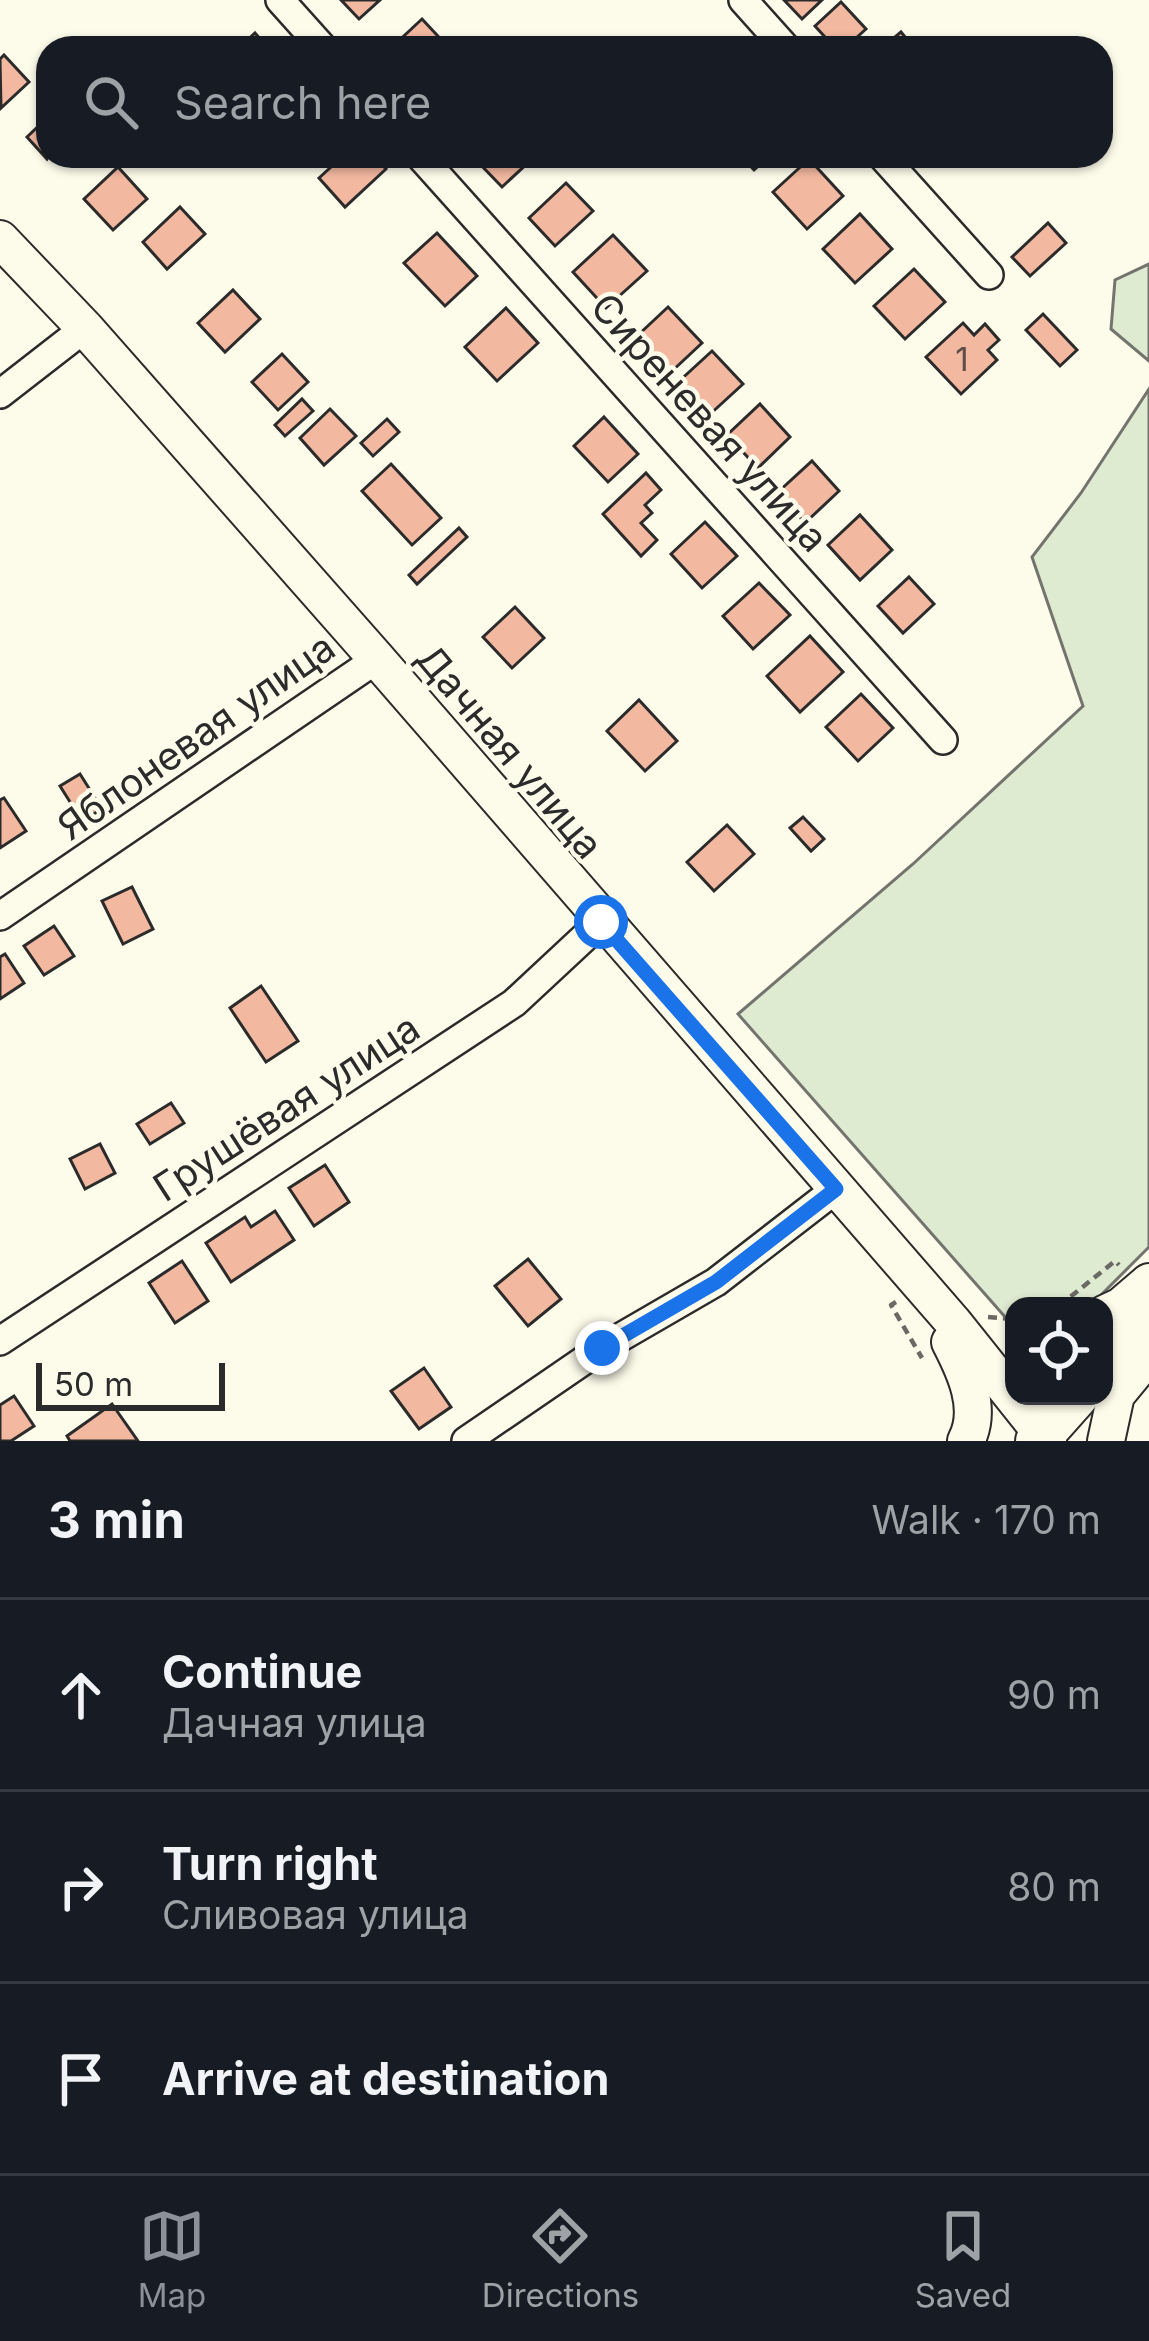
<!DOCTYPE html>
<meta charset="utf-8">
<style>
:root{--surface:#171b24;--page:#242831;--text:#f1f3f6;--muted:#9ea1a6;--line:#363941;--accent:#8c9099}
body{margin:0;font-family:Inter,sans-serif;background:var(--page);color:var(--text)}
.controls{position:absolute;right:36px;bottom:36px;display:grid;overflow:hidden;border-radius:24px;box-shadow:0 3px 9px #0004}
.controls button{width:108px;height:108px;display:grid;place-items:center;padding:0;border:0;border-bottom:3px solid var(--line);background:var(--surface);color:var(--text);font:60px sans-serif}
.scale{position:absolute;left:36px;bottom:30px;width:189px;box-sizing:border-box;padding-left:12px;border:6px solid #2b2b2b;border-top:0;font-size:33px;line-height:42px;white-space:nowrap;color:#2b2b2b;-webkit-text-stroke:9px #fdfbea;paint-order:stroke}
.stop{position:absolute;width:36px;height:36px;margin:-27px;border:9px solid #1a73e8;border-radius:50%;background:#fff}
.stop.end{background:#1a73e8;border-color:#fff;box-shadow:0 3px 12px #0008}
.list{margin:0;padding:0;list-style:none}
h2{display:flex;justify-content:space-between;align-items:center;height:156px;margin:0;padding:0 48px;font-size:51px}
h2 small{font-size:39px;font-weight:400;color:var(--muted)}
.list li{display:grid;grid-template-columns:78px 1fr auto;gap:36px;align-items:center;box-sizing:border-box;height:192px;padding:0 48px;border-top:3px solid var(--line)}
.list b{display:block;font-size:45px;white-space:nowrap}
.list p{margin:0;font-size:39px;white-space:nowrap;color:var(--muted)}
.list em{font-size:39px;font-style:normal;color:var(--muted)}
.icon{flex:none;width:66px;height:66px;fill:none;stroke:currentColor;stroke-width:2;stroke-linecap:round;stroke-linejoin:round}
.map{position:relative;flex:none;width:1149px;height:1441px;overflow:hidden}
.search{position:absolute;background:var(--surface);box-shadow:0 3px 9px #0004;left:36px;right:36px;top:36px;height:132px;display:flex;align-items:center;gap:30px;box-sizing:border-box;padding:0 42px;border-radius:36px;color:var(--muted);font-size:45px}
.sheet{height:732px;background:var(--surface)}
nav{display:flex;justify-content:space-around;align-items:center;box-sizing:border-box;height:168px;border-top:3px solid var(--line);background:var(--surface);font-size:33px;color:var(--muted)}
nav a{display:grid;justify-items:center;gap:6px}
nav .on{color:var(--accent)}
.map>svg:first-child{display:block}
</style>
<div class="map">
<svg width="1149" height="1441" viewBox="0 0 1149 1441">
<rect width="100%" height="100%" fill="#fdfbea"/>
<g fill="#deebd1" stroke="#74746e" stroke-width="3">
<path d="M1149 264V361L1111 329 1115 280Z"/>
<path d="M1149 389V1247L1090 1306H1014V1327L738 1014 913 864 1083 706 1032 557 1081 493Z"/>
</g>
<g fill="#f2b8a0" stroke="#2b2b2b" stroke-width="3">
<path d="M341 0H380L359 19Z"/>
<path d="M784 0H822L802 19Z"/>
<path d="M841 2 866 29 845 48H835L815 26Z"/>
<path d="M422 19 449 48H391Z"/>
<path d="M901 32 914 48H882Z"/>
<path d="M255 33 268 48H239Z"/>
<path d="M4 55 29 82 1 108 0 59Z"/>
<path d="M48 117 49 156 47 159 27 137Z"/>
<path d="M343 156H374L386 169 345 207 319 178Z"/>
<path d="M484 156H528L531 160 502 187 478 162Z"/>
<path d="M741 156H769L754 170Z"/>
<path d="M809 159 843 196 807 229 773 192Z"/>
<path d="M118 167 147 199 113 230 84 199Z"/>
<path d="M566 183 593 211 555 246 529 218Z"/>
<path d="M180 207 205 234 167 269 143 242Z"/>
<path d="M860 214 892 249 855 283 823 249Z"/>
<path d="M1048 223 1066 243 1030 276 1012 257Z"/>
<path d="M437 233 477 276 445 306 404 263Z"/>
<path d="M613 235 647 271 606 308 573 272Z"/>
<path d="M914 269 945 302 905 339 874 306Z"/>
<path d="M233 290 260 319 225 352 198 323Z"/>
<path d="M668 307 702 343 670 373 636 337Z"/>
<path d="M506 308 538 343 497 381 465 347Z"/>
<path d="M1043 314 1077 350 1060 366 1026 330Z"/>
<path d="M963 323 974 335 985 324 999 340 988 350 997 360 961 394 926 357Z"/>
<path d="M712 351 743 384 707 417 676 384Z"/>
<path d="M282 354 308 382 278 410 252 382Z"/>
<path d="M302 399 313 411 285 436 275 425Z"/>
<path d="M760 404 790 437 758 468 727 435Z"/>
<path d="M330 409 356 436 324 465 300 438Z"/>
<path d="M604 417 638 454 608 482 574 446Z"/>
<path d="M387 419 399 432 373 456 361 443Z"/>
<path d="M812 461 839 491 805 523 777 493Z"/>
<path d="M391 464 441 518 412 545 362 491Z"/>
<path d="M646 473 661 490 645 505 652 513 641 523 657 540 641 556 603 514Z"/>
<path d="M860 515 892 550 860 580 828 545Z"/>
<path d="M705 522 737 556 702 588 671 554Z"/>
<path d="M459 528 467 537 417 584 409 575Z"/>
<path d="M909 577 934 604 903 633 878 606Z"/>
<path d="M759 583 790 615 753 649 723 616Z"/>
<path d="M515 607 544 638 512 668 483 637Z"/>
<path d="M810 636 843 672 800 712 767 676Z"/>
<path d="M861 694 893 728 858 761 826 727Z"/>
<path d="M639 700 677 741 645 771 607 731Z"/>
<path d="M80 774 102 809 82 821 60 786Z"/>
<path d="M4 798 26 831 0 848V800Z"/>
<path d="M803 817 824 839 811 851 790 828Z"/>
<path d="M727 825 754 854 714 891 687 862Z"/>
<path d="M132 887 153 929 123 944 102 901Z"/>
<path d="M54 926 74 956 44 975 24 946Z"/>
<path d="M5 954 24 983 0 999V957Z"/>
<path d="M261 986 298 1041 266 1062 230 1008Z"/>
<path d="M171 1103 184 1123 150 1144 137 1124Z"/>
<path d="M100 1144 115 1173 85 1189 70 1159Z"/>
<path d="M325 1165 349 1202 314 1226 289 1188Z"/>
<path d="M275 1211 294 1240 231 1282 206 1243 245 1217 251 1227Z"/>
<path d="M528 1259 561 1299 528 1326 495 1286Z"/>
<path d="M182 1261 208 1301 175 1323 149 1283Z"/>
<path d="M424 1368 451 1407 419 1429 391 1391Z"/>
<path d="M14 1396 34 1426 11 1441H0V1405Z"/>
<path d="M112 1404 138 1441H70L67 1436Z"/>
</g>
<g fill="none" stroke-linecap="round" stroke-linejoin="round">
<g stroke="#2b2b2b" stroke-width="32">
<g id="minor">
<path d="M280 0 323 48"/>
<path d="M743 0 786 48"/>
<path d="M420 156 943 740"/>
<path d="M882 156 989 275"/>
<path d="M0 394 85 328"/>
<path d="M0 916 377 659"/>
<path d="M0 1341 514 1003 601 922"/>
<path d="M466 1441 602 1348 716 1282 836 1189"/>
</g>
</g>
<g stroke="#2b2b2b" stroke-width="40">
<g id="major">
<path d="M0 239 85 328 377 659 953 1322 1048 1441"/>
<path d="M1104 1314 1121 1306 1149 1282"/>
<path d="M950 1342C965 1371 983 1409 966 1441"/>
<path d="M1106 1441 1116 1395 1149 1355"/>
</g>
</g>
<g stroke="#2b2b2b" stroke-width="46">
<g id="highway">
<path d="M1104 1366 1149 1317"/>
<path d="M1037 1441 1077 1396"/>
</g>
</g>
<g stroke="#6a6964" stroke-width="4.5" stroke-dasharray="9 6" stroke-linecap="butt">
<path d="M896 1302 891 1305 922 1358"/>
<path d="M1059 1306 1115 1261 1119 1265"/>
<path d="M988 1317 1014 1319"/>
</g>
<use href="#minor" stroke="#fdfbea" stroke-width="27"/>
<use href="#major" stroke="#fdfbea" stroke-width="36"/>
<use href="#highway" stroke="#fdfbea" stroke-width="42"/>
</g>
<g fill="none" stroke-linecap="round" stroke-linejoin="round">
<path stroke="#1a73e8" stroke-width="15" d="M601 922 836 1189 716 1282 602 1348"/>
</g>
<g text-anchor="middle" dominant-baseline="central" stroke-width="9" stroke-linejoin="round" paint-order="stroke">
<g font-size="33" fill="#5d4e48">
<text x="962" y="359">1</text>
</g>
<g font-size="39" fill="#2b2b2b" stroke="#fdfbea">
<text transform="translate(710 422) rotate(48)">Сиреневая улица</text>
<text transform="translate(196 736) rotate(-35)">Яблоневая улица</text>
<text transform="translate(510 751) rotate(50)">Дачная улица</text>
<text transform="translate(286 1107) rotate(-33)">Грушёвая улица</text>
</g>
</g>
</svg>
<div class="controls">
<button><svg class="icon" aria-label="locate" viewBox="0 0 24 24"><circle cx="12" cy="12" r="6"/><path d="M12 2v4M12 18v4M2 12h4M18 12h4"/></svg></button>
</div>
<div class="scale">50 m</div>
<div class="stop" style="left:601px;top:922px"></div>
<div class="stop end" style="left:602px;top:1348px"></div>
<div class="search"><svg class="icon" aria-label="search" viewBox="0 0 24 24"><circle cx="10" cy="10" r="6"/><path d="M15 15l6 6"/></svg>Search here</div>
</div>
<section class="sheet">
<h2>3 min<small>Walk · 170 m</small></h2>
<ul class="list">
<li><svg class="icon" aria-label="ahead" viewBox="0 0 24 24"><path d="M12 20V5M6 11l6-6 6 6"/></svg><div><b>Continue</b><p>Дачная улица</p></div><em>90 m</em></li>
<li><svg class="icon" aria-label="right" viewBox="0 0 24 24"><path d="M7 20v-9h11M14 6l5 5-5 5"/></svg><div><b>Turn right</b><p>Сливовая улица</p></div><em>80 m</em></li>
<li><svg class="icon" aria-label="arrive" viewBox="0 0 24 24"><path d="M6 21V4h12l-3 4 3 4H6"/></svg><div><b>Arrive at destination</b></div></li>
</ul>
</section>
<nav>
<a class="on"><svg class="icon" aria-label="map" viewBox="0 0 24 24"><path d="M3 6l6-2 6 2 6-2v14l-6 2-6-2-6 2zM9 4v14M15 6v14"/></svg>Map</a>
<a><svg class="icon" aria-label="directions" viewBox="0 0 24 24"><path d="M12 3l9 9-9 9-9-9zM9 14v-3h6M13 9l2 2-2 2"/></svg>Directions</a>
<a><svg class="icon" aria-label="saved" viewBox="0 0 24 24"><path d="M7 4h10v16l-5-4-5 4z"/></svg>Saved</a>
</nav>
